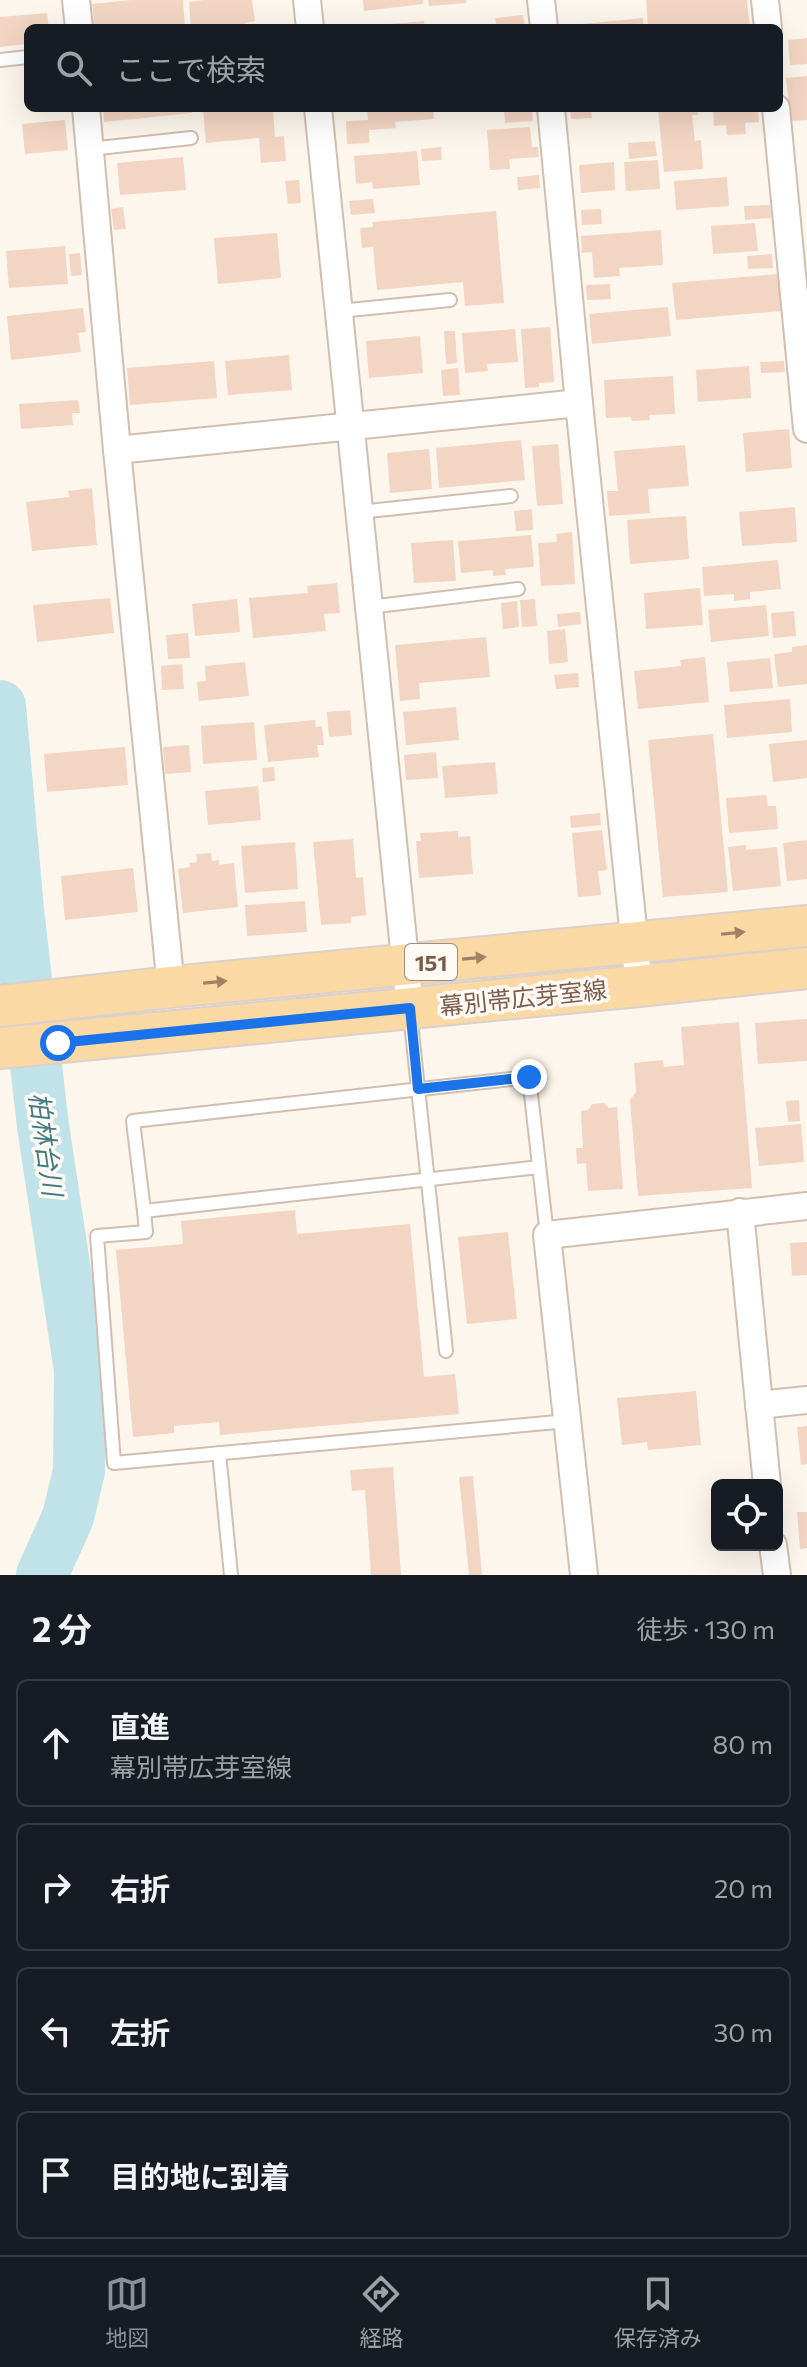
<!DOCTYPE html>
<html lang="ja">
<meta charset="utf-8">
<style>
:root{--surface:#171b24;--page:#242831;--text:#f1f3f6;--muted:#9ea1a6;--line:#363941;--accent:#8c9099}
body{margin:0;font-family:Commissioner,"Noto Sans JP",sans-serif;background:var(--page);color:var(--text)}
.controls{position:absolute;right:24px;bottom:24px;display:grid;overflow:hidden;border-radius:12px;box-shadow:0 8px 32px #0002}
.controls button{width:72px;height:72px;display:grid;place-items:center;padding:0;border:0;border-bottom:2px solid var(--line);background:var(--surface);color:var(--text);font:40px sans-serif}
.stop{position:absolute;width:24px;height:24px;margin:-18px;border:6px solid #1a73e8;border-radius:50%;background:#fff}
.stop.end{background:#1a73e8;border-color:#fff;box-shadow:0 2px 8px #0008}
.list{margin:0;padding:0;list-style:none}
h2{display:flex;justify-content:space-between;align-items:center;height:104px;margin:0;padding:0 32px;font-size:34px}
h2 small{font-size:26px;font-weight:400;color:var(--muted)}
.list li{display:grid;grid-template-columns:52px 1fr auto;gap:24px;align-items:center;box-sizing:border-box;height:128px;margin:0 16px 16px;padding:0 16px;border:2px solid var(--line);border-radius:12px}
.list b{display:block;font-size:30px;white-space:nowrap}
.list p{margin:0;font-size:26px;white-space:nowrap;color:var(--muted)}
.list em{font-size:26px;font-style:normal;color:var(--muted)}
.icon{flex:none;width:44px;height:44px;fill:none;stroke:currentColor;stroke-width:2;stroke-linecap:round;stroke-linejoin:round}
.map{position:relative;flex:none;width:807px;height:1575px;overflow:hidden}
.search{position:absolute;background:var(--surface);box-shadow:0 8px 32px #0002;left:24px;right:24px;top:24px;height:88px;display:flex;align-items:center;gap:20px;box-sizing:border-box;padding:0 28px;border-radius:12px;color:var(--muted);font-size:30px}
.sheet{height:680px;background:var(--surface)}
nav{display:flex;justify-content:space-around;align-items:center;box-sizing:border-box;height:112px;border-top:2px solid var(--line);background:var(--surface);font-size:22px;color:var(--muted)}
nav a{display:grid;justify-items:center;gap:4px}
nav .on{color:var(--accent)}
.map>svg:first-child{display:block}
</style>
<div class="map">
<svg width="807" height="1575" viewBox="0 0 807 1575">
<rect width="100%" height="100%" fill="#fdf6ec"/>
<g fill="none" stroke-linecap="round" stroke-linejoin="round">
<path stroke="#a5d3da" stroke-width="9" d="M0 916 18 910"/>
<path stroke="#bfe3e8" stroke-width="52" d="M0 706 18 910 43 1126 80 1370 79 1471 68 1517 42 1575"/>
</g>
<g fill="#f3d5c3">
<path d="M131 0H183L185 28H95L92 4Z"/>
<path d="M204 0H252L255 21 245 23 246 28H191L189 2Z"/>
<path d="M363 0H423V4L364 11Z"/>
<path d="M428 0H466V3L429 6Z"/>
<path d="M646 0H747L750 28H648Z"/>
<path d="M47 13 49 28H28V44L0 47V17Z"/>
<path d="M523 15 525 28H497L495 18Z"/>
<path d="M643 18 644 28H571V25Z"/>
<path d="M424 21 425 28H381L380 25Z"/>
<path d="M807 38V64L790 65 788 40Z"/>
<path d="M807 76V120L791 121 786 78Z"/>
<path d="M103 108H191L192 113 104 122Z"/>
<path d="M203 108H273L275 137 284 136 286 161 261 163 259 138 206 143Z"/>
<path d="M367 108H433L434 119 395 122 396 128 369 130V143L347 144 346 121 368 120Z"/>
<path d="M504 108H532L533 121 505 123Z"/>
<path d="M570 108H591L592 118 571 119Z"/>
<path d="M658 108H698V115H692L695 141 701 140 703 169 664 172Z"/>
<path d="M713 108H758L759 122 745 123 746 134 727 135 726 125 714 126Z"/>
<path d="M65 120 68 150 25 154 22 124Z"/>
<path d="M530 127 532 147H538L539 157 509 159 510 169 490 170 487 130Z"/>
<path d="M655 141 657 156 629 159 628 143Z"/>
<path d="M441 147 442 160 422 161 421 149Z"/>
<path d="M417 151 420 185 373 189 372 182 356 184 354 156Z"/>
<path d="M183 157 186 190 120 195 117 163Z"/>
<path d="M658 160 660 189 626 191 624 162Z"/>
<path d="M614 162 615 190 581 193 579 165Z"/>
<path d="M539 175 540 188 518 190 517 177Z"/>
<path d="M727 177 729 206 676 210 674 181Z"/>
<path d="M299 180 301 203 288 204 285 181Z"/>
<path d="M373 199 375 213 351 215 349 201Z"/>
<path d="M770 205 771 218 745 220 744 206Z"/>
<path d="M123 207 126 229 114 230 111 209Z"/>
<path d="M601 209 602 224 582 225 581 210Z"/>
<path d="M496 211 504 303 465 306 463 282 377 290 373 247 362 248 360 228 373 227 372 222Z"/>
<path d="M755 223 758 251 713 254 711 226Z"/>
<path d="M661 230 663 265 619 268 620 276 594 278 592 252 582 253 581 236Z"/>
<path d="M277 233 281 278 218 284 214 238Z"/>
<path d="M65 246 68 284 9 288 6 251Z"/>
<path d="M80 253 82 275 71 276 69 254Z"/>
<path d="M772 254 773 268 748 269 747 256Z"/>
<path d="M778 274 781 311 676 320 672 283Z"/>
<path d="M610 284 611 299 587 300 586 285Z"/>
<path d="M668 307 671 336 592 344 589 314Z"/>
<path d="M83 308 86 332 78 333 81 352 11 360 7 316Z"/>
<path d="M550 327 554 382 539 383V387L525 388 521 329Z"/>
<path d="M515 329 518 362 487 364 488 371 465 373 462 333Z"/>
<path d="M444 331H455L457 363 446 364Z"/>
<path d="M420 336 423 373 369 378 366 341Z"/>
<path d="M289 355 292 390 228 395 225 361Z"/>
<path d="M214 361 217 398 130 405 127 368Z"/>
<path d="M784 361 785 372 761 373 760 362Z"/>
<path d="M749 366 751 398 698 402 696 370Z"/>
<path d="M458 368 460 395 443 396 441 370Z"/>
<path d="M673 376 675 414 649 415 650 420 632 421 631 417 606 418 604 380Z"/>
<path d="M78 400 80 413H72L73 425 21 429 19 404Z"/>
<path d="M789 429 792 468 746 472 743 433Z"/>
<path d="M521 440 525 480 439 488 436 448Z"/>
<path d="M558 444 563 504 537 506 532 446Z"/>
<path d="M685 445 689 486 648 489 650 513 609 516 607 491H618L614 451Z"/>
<path d="M429 449 432 489 390 493 387 453Z"/>
<path d="M92 488 97 545 32 551 26 502 69 497 68 491Z"/>
<path d="M795 507 797 542 742 546 739 512Z"/>
<path d="M532 509 533 530 516 531 514 511Z"/>
<path d="M686 516 689 559 630 564 627 520Z"/>
<path d="M572 532 575 584 541 586 538 543 557 542 556 534Z"/>
<path d="M531 535 534 567 505 569 506 575 493 576V570L461 573 458 541Z"/>
<path d="M453 540 456 581 414 583 411 543Z"/>
<path d="M778 560 781 589 750 592V599L734 601V594L704 596 702 567Z"/>
<path d="M337 583 340 613 324 614 326 631 253 638 249 598 308 593 307 586Z"/>
<path d="M700 588 703 625 646 629 644 593Z"/>
<path d="M110 598 114 633 37 642 33 605Z"/>
<path d="M237 599 240 632 195 636 192 604Z"/>
<path d="M535 599 537 626 522 627 520 600Z"/>
<path d="M517 601 519 627 503 629 501 603Z"/>
<path d="M766 605 769 636 711 642 708 610Z"/>
<path d="M794 611 796 636 773 638 771 613Z"/>
<path d="M580 612 581 624 558 627 557 614Z"/>
<path d="M565 629 568 662 549 664 547 631Z"/>
<path d="M188 633 190 658 168 659 166 635Z"/>
<path d="M486 637 490 677 419 683 420 699 400 701 395 645Z"/>
<path d="M807 645V684L778 687 774 654 792 652V647Z"/>
<path d="M705 657 709 702 638 709 634 671 681 666 680 660Z"/>
<path d="M770 658 773 688 730 692 727 662Z"/>
<path d="M245 662 249 696 199 701 197 682 206 681 205 666Z"/>
<path d="M182 664 184 689 162 690 161 666Z"/>
<path d="M578 673 579 687 556 689 554 675Z"/>
<path d="M790 699 792 732 727 738 724 705Z"/>
<path d="M456 707 459 740 406 745 403 712Z"/>
<path d="M350 710 352 735 329 737 327 712Z"/>
<path d="M315 720 316 727 322 726 324 745H317L319 757 268 762 264 725Z"/>
<path d="M254 722 257 760 203 764 201 726Z"/>
<path d="M713 734 728 892 663 897 648 740Z"/>
<path d="M807 740V778L773 782 769 744Z"/>
<path d="M189 745 191 772 165 774 163 747Z"/>
<path d="M125 747 128 785 47 792 44 754Z"/>
<path d="M436 752 438 778 406 780 404 755Z"/>
<path d="M495 762 498 794 445 798 442 766Z"/>
<path d="M274 767 275 781 263 782 262 768Z"/>
<path d="M258 786 261 820 208 825 205 791Z"/>
<path d="M766 795 768 806H776L778 829 729 833 726 798Z"/>
<path d="M600 813 601 825 571 828 570 816Z"/>
<path d="M602 830 607 870 598 871 601 895 578 897 572 833Z"/>
<path d="M458 831V837L470 836 473 874 419 878 416 841H421L420 833Z"/>
<path d="M353 839 356 878 363 877 366 915 351 917V923L321 925 313 842Z"/>
<path d="M807 840V879L787 881 783 843Z"/>
<path d="M295 842 298 889 245 893 241 846Z"/>
<path d="M746 845V850L777 847 781 886 733 891 728 847Z"/>
<path d="M211 853 212 861 219 860V865L234 863 238 907 183 913 178 869 190 867 189 863 197 862 196 854Z"/>
<path d="M133 868 138 912 65 920 61 876Z"/>
<path d="M305 901 307 932 247 936 245 905Z"/>
<path d="M807 1019V1061L758 1064 755 1023Z"/>
<path d="M739 1022 752 1188 638 1196 630 1100 636 1092 634 1063 663 1060 664 1067 684 1065 681 1027Z"/>
<path d="M799 1100 800 1121 788 1122 786 1101Z"/>
<path d="M604 1103 609 1108 617 1107 623 1189 588 1191 586 1163 577 1164 576 1148H583L581 1111 588 1110 592 1104Z"/>
<path d="M801 1124 804 1162 759 1166 755 1128Z"/>
<path d="M295 1210 297 1234 410 1224 424 1377 455 1374 459 1414 220 1435 219 1422 174 1426V1433L133 1437 116 1250 183 1244 181 1221Z"/>
<path d="M508 1232 517 1319 467 1324 458 1237Z"/>
<path d="M807 1242V1275L792 1276 790 1243Z"/>
<path d="M696 1391 701 1445 648 1450 647 1442 622 1445 617 1398Z"/>
<path d="M807 1426V1464L801 1465 797 1427Z"/>
<path d="M393 1467 401 1575H371L365 1490 352 1491 350 1470Z"/>
<path d="M473 1476 482 1575H469L459 1477Z"/>
<path d="M797 1512H807V1548L800 1549Z"/>
</g>
<g fill="none" stroke-linecap="round" stroke-linejoin="round">
<g stroke="#d1beb0" stroke-width="16">
<g id="service">
<path d="M0 60 28 57"/>
<path d="M89 149 191 138"/>
<path d="M339 311 450 300"/>
<path d="M359 512 511 496"/>
<path d="M369 607 518 589"/>
<path d="M410 1013 446 1351"/>
<path d="M539 1167 144 1211 133 1121 529 1077 547 1235"/>
<path d="M144 1211 146 1232 97 1236 114 1463 568 1421"/>
<path d="M219 1453 231 1575"/>
</g>
</g>
<g stroke="#d1beb0" stroke-width="30">
<g id="minor">
<path d="M76 0 79 28"/>
<path d="M307 0 310 28"/>
<path d="M541 0 544 28"/>
<path d="M765 0 768 28"/>
<path d="M86 108 117 450 171 987"/>
<path d="M318 108 410 1008"/>
<path d="M551 108 579 403 639 986"/>
<path d="M776 108 807 429"/>
<path d="M117 450 579 403"/>
<path d="M740 1212 767 1485"/>
<path d="M759 1405 807 1400"/>
<path d="M773 1545 777 1575"/>
<path d="M584 1575 547 1235 807 1206"/>
</g>
</g>
<g stroke="#dad1cd" stroke-width="44">
<g id="primary">
<path d="M0 1006 171 987 807 926"/>
<path d="M0 1048 639 986 807 968"/>
</g>
</g>
<use href="#service" stroke="#fff" stroke-width="12"/>
<use href="#minor" stroke="#fff" stroke-width="26"/>
<use href="#primary" stroke="#fbd9a5" stroke-width="40"/>
</g>
<defs><path id="oneway-solid" d="M-6-.8H1V-3.2L6.5 0L1 3.2V.8H-6Z" transform="scale(2)"/></defs>
<g fill="#a18267">
<use href="#oneway-solid" transform="translate(733 933) rotate(-6)"/>
<use href="#oneway-solid" transform="translate(474 958) rotate(-5)"/>
<use href="#oneway-solid" transform="translate(215 982) rotate(-5)"/>
</g>
<g fill="none" stroke-linecap="round" stroke-linejoin="round">
<path stroke="#1a73e8" stroke-width="10" d="M58 1043 410 1008 418 1089 529 1077"/>
</g>
<g text-anchor="middle" dominant-baseline="central" stroke-width="7" stroke-linejoin="round" paint-order="stroke">
<rect fill="#fffaf3" stroke="#a28b7f" stroke-width="2" x="405" y="944" width="52" height="36" rx="6"/>
<g font-size="22" font-weight="bold" fill="#7a5c4d">
<text x="431" y="962">151</text>
</g>
<g font-size="24" fill="#7a5c4d" stroke="#fffaf3">
<text transform="translate(523 997) rotate(-6)">幕別帯広芽室線</text>
</g>
<g font-size="26" font-style="italic" fill="#437c86" stroke="#fffaf3">
<text transform="translate(47 1144) rotate(82)">柏林台川</text>
</g>
</g>
</svg>
<div class="controls">
<button><svg class="icon" aria-label="locate" viewBox="0 0 24 24"><circle cx="12" cy="12" r="6"/><path d="M12 2v4M12 18v4M2 12h4M18 12h4"/></svg></button>
</div>
<div class="stop" style="left:58px;top:1043px"></div>
<div class="stop end" style="left:529px;top:1077px"></div>
<div class="search"><svg class="icon" aria-label="search" viewBox="0 0 24 24"><circle cx="10" cy="10" r="6"/><path d="M15 15l6 6"/></svg>ここで検索</div>
</div>
<section class="sheet">
<h2>2 分<small>徒歩 · 130 m</small></h2>
<ul class="list">
<li><svg class="icon" aria-label="ahead" viewBox="0 0 24 24"><path d="M12 20V5M6 11l6-6 6 6"/></svg><div><b>直進</b><p>幕別帯広芽室線</p></div><em>80 m</em></li>
<li><svg class="icon" aria-label="right" viewBox="0 0 24 24"><path d="M7 20v-9h11M14 6l5 5-5 5"/></svg><div><b>右折</b></div><em>20 m</em></li>
<li><svg class="icon" aria-label="left" viewBox="0 0 24 24"><path d="M17 20v-9H6M10 6l-5 5 5 5"/></svg><div><b>左折</b></div><em>30 m</em></li>
<li><svg class="icon" aria-label="arrive" viewBox="0 0 24 24"><path d="M6 21V4h12l-3 4 3 4H6"/></svg><div><b>目的地に到着</b></div></li>
</ul>
</section>
<nav>
<a class="on"><svg class="icon" aria-label="map" viewBox="0 0 24 24"><path d="M3 6l6-2 6 2 6-2v14l-6 2-6-2-6 2zM9 4v14M15 6v14"/></svg>地図</a>
<a><svg class="icon" aria-label="directions" viewBox="0 0 24 24"><path d="M12 3l9 9-9 9-9-9zM9 14v-3h6M13 9l2 2-2 2"/></svg>経路</a>
<a><svg class="icon" aria-label="saved" viewBox="0 0 24 24"><path d="M7 4h10v16l-5-4-5 4z"/></svg>保存済み</a>
</nav>
